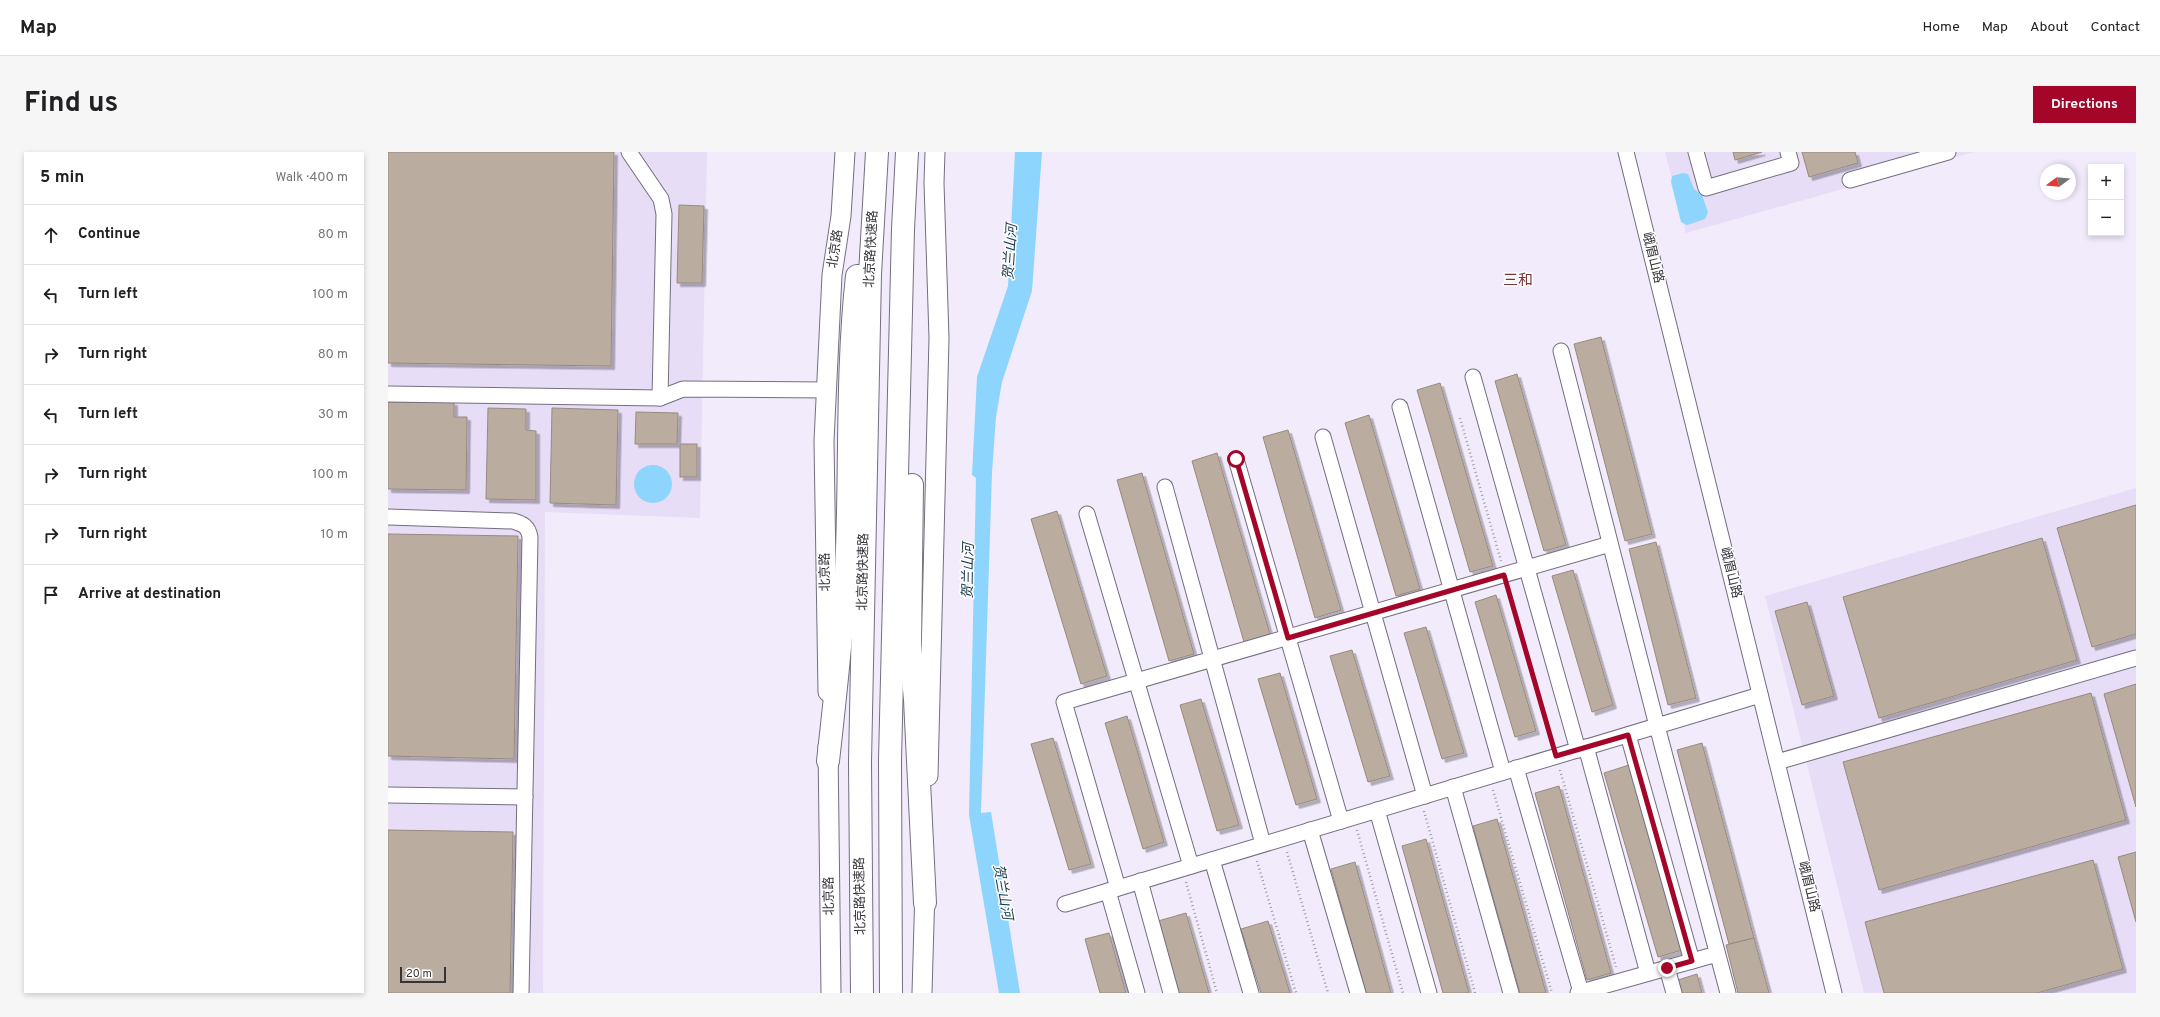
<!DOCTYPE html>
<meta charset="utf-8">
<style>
:root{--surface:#fff;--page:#f6f6f6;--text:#202124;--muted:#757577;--line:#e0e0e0;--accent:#a40629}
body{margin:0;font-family:Overpass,"Noto Sans SC",sans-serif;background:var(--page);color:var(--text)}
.controls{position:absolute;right:12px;top:12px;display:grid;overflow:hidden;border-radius:0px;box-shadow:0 2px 6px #0003}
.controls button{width:36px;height:36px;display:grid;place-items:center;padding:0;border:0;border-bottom:1px solid var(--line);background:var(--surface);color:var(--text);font:20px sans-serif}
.compass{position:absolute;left:1652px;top:12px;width:36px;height:36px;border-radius:50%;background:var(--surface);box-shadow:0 2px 6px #0003;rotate:254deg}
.scale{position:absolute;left:12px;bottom:10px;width:46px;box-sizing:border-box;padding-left:4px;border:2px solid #36333a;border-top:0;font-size:11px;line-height:14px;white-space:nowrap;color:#36333a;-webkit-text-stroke:3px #fff;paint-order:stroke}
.stop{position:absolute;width:12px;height:12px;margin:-9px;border:3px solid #a40629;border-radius:50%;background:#fff}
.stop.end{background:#a40629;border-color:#fff;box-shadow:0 1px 4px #0008}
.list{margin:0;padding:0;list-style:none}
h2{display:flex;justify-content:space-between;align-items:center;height:52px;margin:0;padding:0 16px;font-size:17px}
h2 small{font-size:13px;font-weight:400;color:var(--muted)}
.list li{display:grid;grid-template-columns:26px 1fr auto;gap:12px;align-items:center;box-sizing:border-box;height:60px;padding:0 16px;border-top:1px solid var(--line)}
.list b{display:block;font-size:15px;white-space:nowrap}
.list em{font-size:13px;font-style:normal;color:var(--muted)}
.icon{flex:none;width:22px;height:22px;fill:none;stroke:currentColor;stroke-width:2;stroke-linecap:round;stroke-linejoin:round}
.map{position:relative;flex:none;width:1748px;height:841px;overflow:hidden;border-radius:0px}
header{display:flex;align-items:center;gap:24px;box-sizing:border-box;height:56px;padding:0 20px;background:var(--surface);border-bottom:1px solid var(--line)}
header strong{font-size:19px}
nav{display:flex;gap:22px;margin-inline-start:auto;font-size:14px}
.intro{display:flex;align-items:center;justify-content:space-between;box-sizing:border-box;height:96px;padding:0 24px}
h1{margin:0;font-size:28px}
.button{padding:10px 18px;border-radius:0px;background:var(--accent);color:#fff;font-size:14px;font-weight:700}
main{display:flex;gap:24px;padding:0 24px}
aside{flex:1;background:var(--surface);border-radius:0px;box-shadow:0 2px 6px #0003}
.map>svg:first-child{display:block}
</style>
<header>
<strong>Map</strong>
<nav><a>Home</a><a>Map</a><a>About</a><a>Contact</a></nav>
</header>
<div class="intro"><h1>Find us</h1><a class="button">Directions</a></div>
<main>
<aside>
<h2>5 min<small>Walk · 400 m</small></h2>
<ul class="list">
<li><svg class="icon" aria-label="ahead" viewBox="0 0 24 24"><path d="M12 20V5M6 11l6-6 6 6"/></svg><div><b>Continue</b></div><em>80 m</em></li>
<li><svg class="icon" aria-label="left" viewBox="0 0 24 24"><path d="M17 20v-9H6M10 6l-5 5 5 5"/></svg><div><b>Turn left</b></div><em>100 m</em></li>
<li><svg class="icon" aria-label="right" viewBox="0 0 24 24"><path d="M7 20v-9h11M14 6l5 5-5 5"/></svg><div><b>Turn right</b></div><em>80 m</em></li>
<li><svg class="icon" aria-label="left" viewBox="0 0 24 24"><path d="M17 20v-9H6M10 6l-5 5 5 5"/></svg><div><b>Turn left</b></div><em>30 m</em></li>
<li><svg class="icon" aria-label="right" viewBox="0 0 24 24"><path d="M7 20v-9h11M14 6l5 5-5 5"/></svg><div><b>Turn right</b></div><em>100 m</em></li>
<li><svg class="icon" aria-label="right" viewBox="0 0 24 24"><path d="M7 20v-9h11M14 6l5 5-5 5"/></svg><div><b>Turn right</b></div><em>10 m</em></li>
<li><svg class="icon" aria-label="arrive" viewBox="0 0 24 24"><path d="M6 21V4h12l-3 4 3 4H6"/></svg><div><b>Arrive at destination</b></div></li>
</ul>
</aside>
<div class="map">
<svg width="1748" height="841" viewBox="0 0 1748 841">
<defs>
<filter id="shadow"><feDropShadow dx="3.5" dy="3.5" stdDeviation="0" flood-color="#0004"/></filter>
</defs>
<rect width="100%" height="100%" fill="#f2ebfc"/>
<g fill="#e7ddf6">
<path d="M0 0H319L312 366 157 360 155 841H0Z"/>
<path d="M1277 0H1586L1298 81Z"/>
<path d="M1748 336V841H1476L1377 444Z"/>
</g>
<g fill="#8dd5fc">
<path d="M627 0H654L644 139 614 230 608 265 604 320 593 661 603 660 632 841H611L581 663 588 326 584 323 589 225 620 134Z"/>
<path d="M1295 21 1300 22 1306 37 1314 43 1320 60 1317 67 1299 73 1293 70 1283 30 1284 24Z"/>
<circle cx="265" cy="332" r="19"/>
</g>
<g fill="#bbaca0" stroke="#988a7e" filter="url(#shadow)">
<path d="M0 0H226L223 214 0 211Z"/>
<path d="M1345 0H1374L1347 8Z"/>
<path d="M1414 0H1467L1470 11 1421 25Z"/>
<path d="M291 53 316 54 314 131H289Z"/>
<path d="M1213 185 1264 382 1237 389 1186 192Z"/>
<path d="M1129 222 1178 393 1156 399 1107 229Z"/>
<path d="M1052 231 1105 414 1082 420 1029 238Z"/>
<path d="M0 250H66V265H79L78 338 0 337Z"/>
<path d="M100 256 138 257V278L148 279V348L98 347Z"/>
<path d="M164 256 230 258 228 353 162 351Z"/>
<path d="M248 260 290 261 289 292H247Z"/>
<path d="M981 263 1032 437 1008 444 957 271Z"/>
<path d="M900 278 953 458 927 466 875 285Z"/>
<rect x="292" y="292" width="17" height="33"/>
<path d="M829 301 882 482 856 490 804 309Z"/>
<path d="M754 321 806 502 781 509 729 328Z"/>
<path d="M1748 353V482L1704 495 1669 376Z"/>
<path d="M669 359 719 524 693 532 643 367Z"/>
<path d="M0 382 130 384 126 607 0 604Z"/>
<path d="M1654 386 1689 508 1491 566 1455 445Z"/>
<path d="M1268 390 1308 546 1280 553 1241 397Z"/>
<path d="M1185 418 1225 553 1204 560 1164 424Z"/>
<path d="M1108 443 1148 579 1127 585 1087 450Z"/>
<path d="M1419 450 1446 544 1414 553 1387 459Z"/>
<path d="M1038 475 1076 601 1054 607 1016 481Z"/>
<path d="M964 498 1002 624 980 630 942 504Z"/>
<path d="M892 521 929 647 908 653 870 527Z"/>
<path d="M1748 532V655L1716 542Z"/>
<path d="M1703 541 1738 668 1491 738 1455 610Z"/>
<path d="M813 547 851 673 829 679 792 553Z"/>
<path d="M739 564 776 690 755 697 717 571Z"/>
<path d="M665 586 703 712 681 718 643 592Z"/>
<path d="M1314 591 1366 786 1341 792 1289 598Z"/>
<path d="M1241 613 1294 798 1270 805 1216 621Z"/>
<path d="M1171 634 1223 821 1199 828 1147 641Z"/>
<path d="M1109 667 1158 841H1132L1085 674Z"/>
<path d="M0 678 125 680 122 841H0Z"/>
<path d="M1038 687 1081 841H1055L1014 694Z"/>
<path d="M1748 700V770L1730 705Z"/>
<path d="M1705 708 1735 817 1649 841H1496L1477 770Z"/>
<path d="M967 710 1003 841H978L943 717Z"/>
<path d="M798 761 821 841H791L770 769Z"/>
<path d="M880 769 902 841H873L853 777Z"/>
<path d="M721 781 738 841H712L697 787Z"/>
<path d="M1366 786 1381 841H1350L1338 793Z"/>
<path d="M1309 822 1314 841H1293L1290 828Z"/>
</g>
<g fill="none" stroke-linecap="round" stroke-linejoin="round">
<g stroke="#746e7e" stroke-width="17">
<g id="minor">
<path d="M241 0 273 47 276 62 272 246"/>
<path d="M1238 0 1446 841"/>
<path d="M1308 0 1318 36 1403 11 1400 0"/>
<path d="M1462 28 1560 0"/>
<path d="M1173 199 1269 574 1340 841"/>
<path d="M1085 225 1190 598"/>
<path d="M0 242 272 246 295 237 439 238"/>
<path d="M1012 255 1115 620"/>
<path d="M935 285 1037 644"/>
<path d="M848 307 953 669"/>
<path d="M777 335 875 692"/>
<path d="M699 362 803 714"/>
<path d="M0 365 125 369C135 372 140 374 142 385L133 841"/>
<path d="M1240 583 1304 809"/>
<path d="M1198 595 1260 821"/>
<path d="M1389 610 1748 506"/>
<path d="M1128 616 1193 840"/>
<path d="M1065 635 1123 841"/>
<path d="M0 643 137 645"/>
<path d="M989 658 1041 841"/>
<path d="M922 678 970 841"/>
<path d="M824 708 863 841"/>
<path d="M752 729 783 841"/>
<path d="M730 736 676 550 1222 392"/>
<path d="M720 739 749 841"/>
<path d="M677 752 1372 543"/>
<path d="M1279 816 1286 841"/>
<path d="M1190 841 1329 802"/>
</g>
</g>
<g stroke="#746e7e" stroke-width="21">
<g id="major">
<path d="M440 540 436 289 444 123 453 64 457 0"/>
<path d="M440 594 443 841"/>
<path d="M540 624 551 186 546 31 547 0"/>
<path d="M534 841 537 736"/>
</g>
</g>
<g stroke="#746e7e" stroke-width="24">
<g id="highway">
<path d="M524 333 522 493 527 548 537 751"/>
<path d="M440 609C447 547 454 485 458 422 463 323 458 223 469 124"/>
<path d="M474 841 472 610 482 122 489 0"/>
<path d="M503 841 502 608 515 77 519 0"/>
</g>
</g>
<g stroke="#9f9aa6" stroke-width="2.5" stroke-dasharray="1 3" stroke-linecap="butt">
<path d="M1072 266 1113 409"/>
<path d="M1120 435 1164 590"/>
<path d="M1172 618 1228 815"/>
<path d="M1105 638 1164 841"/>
<path d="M1036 659 1087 841"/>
<path d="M969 678 1015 841"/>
<path d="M899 700 940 841"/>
<path d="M869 709 908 841"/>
<path d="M798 730 829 841"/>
</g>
<use href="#minor" stroke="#fff" stroke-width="15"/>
<use href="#major" stroke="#fff" stroke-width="19"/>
<use href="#highway" stroke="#fff" stroke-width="22"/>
</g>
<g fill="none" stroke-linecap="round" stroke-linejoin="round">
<path stroke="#a40629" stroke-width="5" d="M848 307 900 486 1116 423 1168 604 1240 583 1304 809 1279 816"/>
</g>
<g text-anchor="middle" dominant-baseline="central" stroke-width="3" stroke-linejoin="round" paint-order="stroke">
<g font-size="13" fill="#36333a" stroke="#fff">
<text transform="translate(448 97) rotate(-81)">北京路</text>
<text transform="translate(484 97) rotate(-87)">北京路快速路</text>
<text transform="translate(1264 106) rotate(76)">峨眉山路</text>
<text transform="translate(438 420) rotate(-91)">北京路</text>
<text transform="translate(476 420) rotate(-89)">北京路快速路</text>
<text transform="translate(1342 421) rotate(76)">峨眉山路</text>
<text transform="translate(1420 735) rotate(76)">峨眉山路</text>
<text transform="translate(442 744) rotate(-91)">北京路</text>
<text transform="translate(473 744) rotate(-91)">北京路快速路</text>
</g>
<g font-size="14" font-style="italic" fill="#193a4a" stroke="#fff">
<text transform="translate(623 100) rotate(-86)">贺兰山河</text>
<text transform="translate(581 419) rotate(-89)">贺兰山河</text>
<text transform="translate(614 740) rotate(80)">贺兰山河</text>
</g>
<g font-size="15" fill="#7c3537" stroke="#fff">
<text x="1130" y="129">三和</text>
</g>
</g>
</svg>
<div class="controls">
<button>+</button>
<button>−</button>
</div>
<svg class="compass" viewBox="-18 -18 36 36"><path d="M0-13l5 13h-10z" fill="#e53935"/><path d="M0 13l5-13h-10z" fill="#757577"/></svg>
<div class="scale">20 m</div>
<div class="stop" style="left:848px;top:307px"></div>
<div class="stop end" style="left:1279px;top:816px"></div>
</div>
</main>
